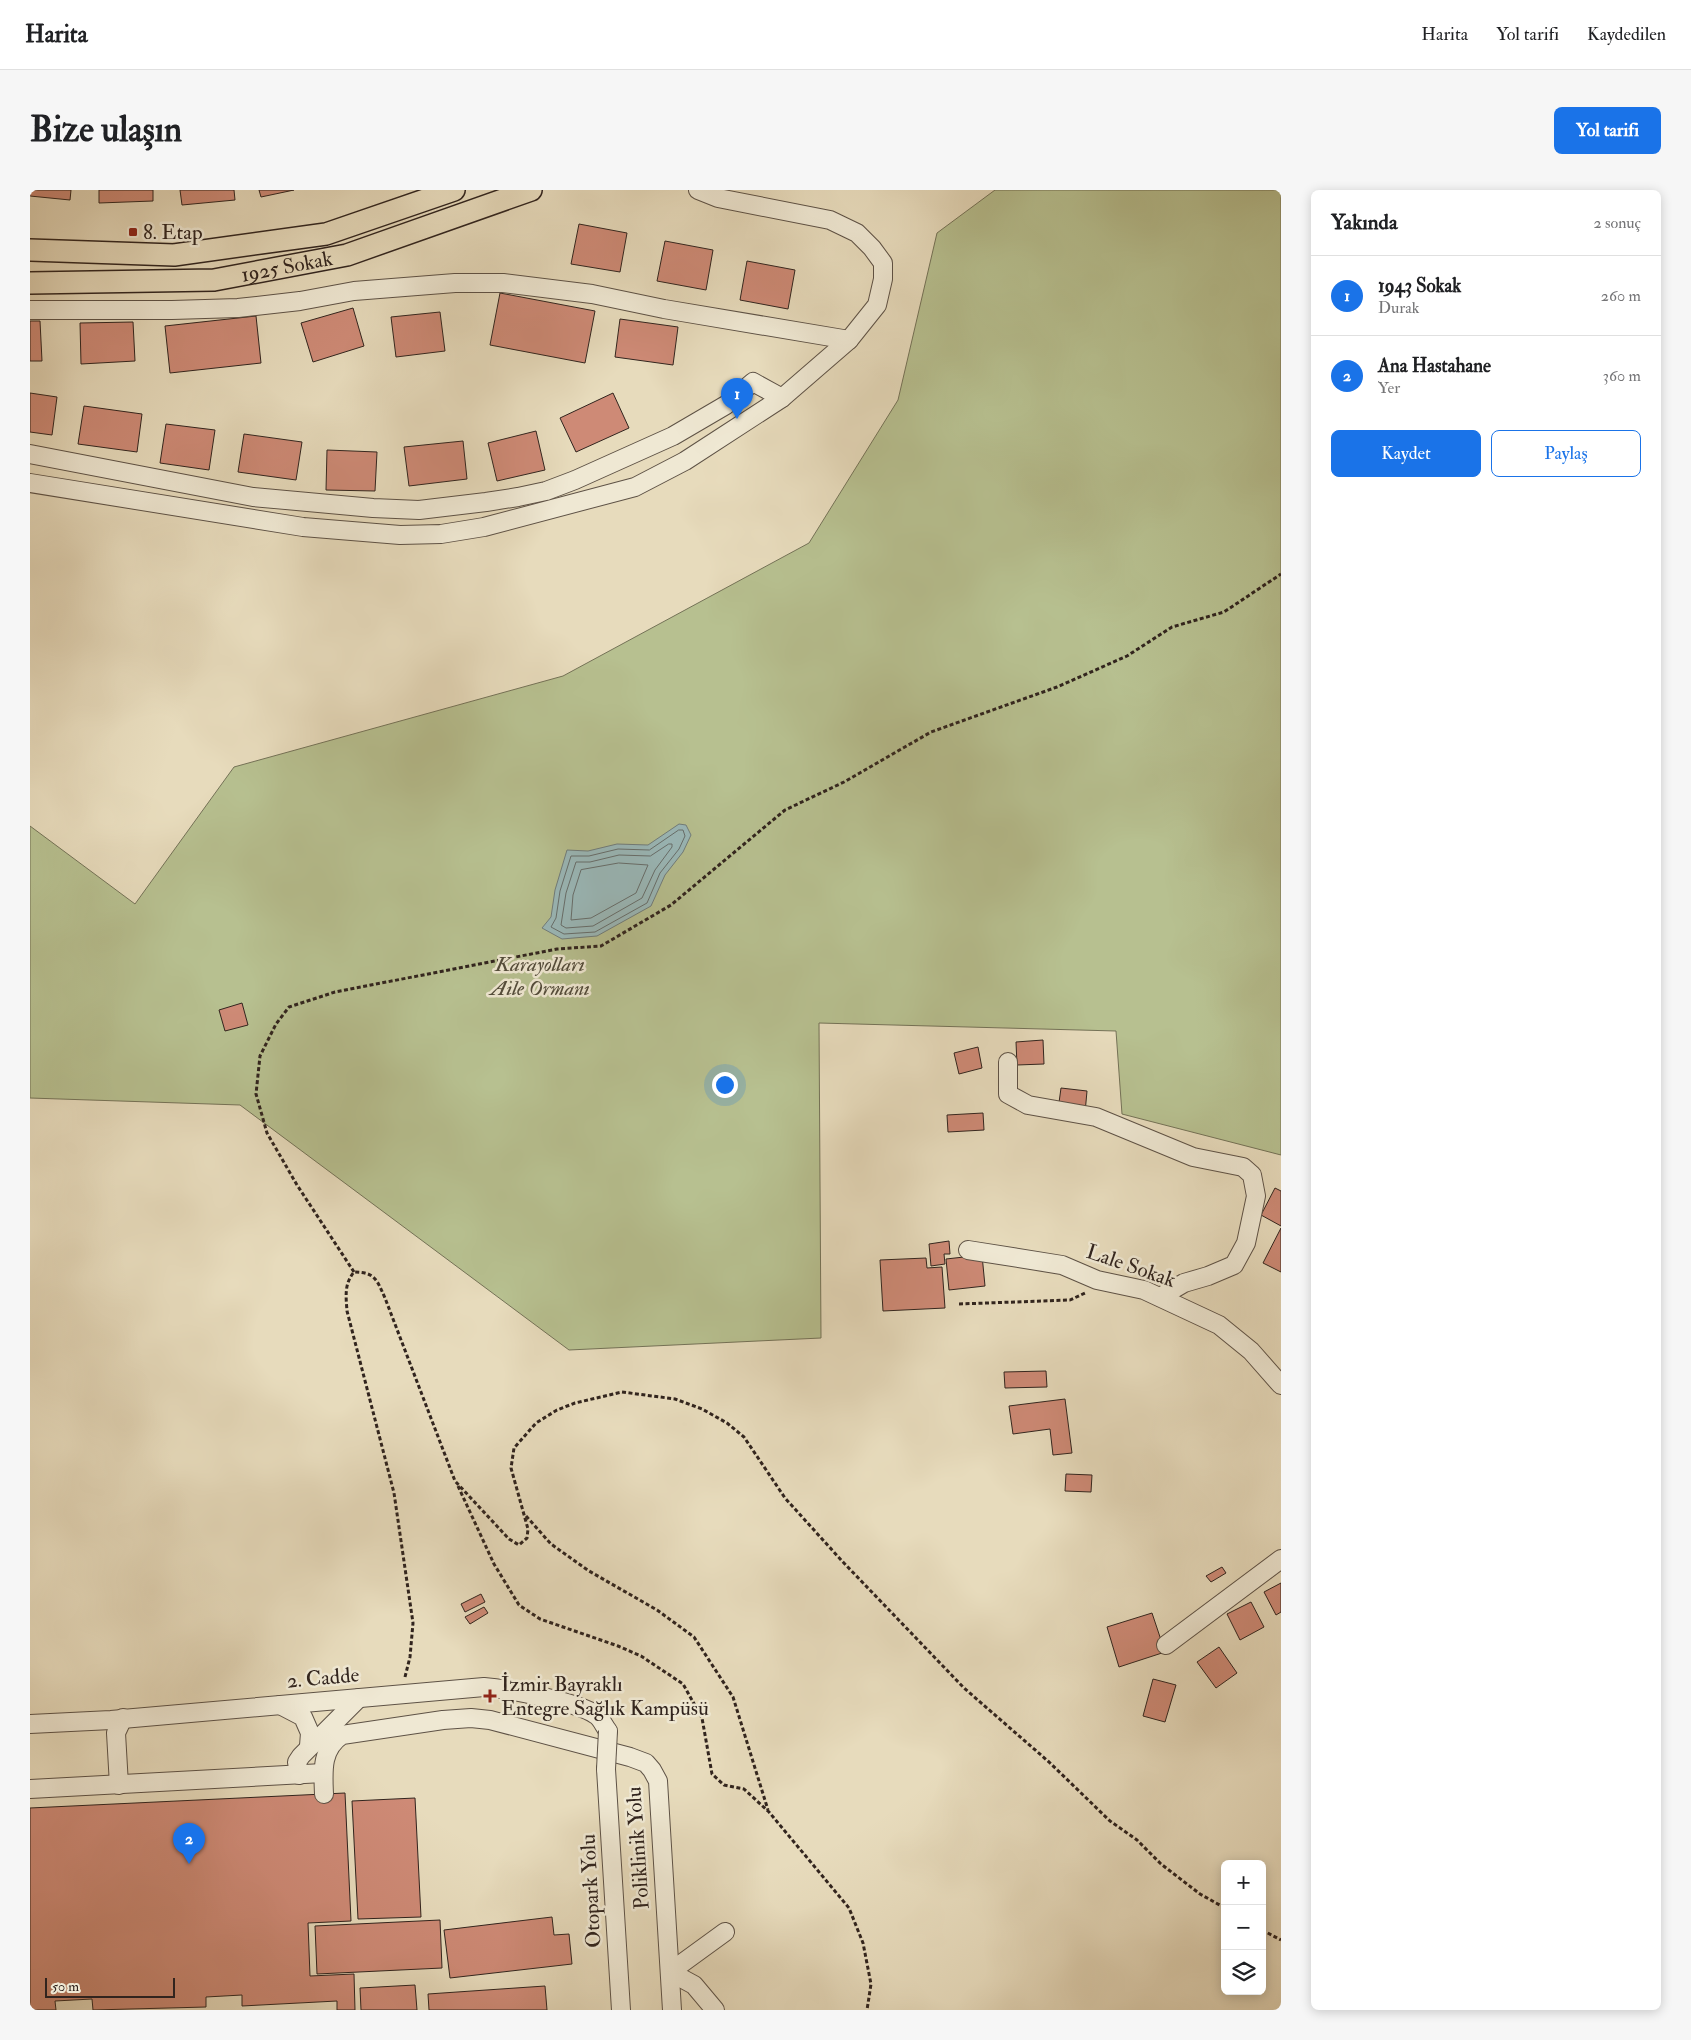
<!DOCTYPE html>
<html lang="tr">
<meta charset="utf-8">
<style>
:root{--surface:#fff;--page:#f6f6f6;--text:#202124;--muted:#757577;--line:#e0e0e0;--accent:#1a73e8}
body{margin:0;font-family:"IM FELL Double Pica",serif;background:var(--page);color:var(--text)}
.controls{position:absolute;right:15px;bottom:15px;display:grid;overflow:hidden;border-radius:8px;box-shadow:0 2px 12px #0003}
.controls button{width:45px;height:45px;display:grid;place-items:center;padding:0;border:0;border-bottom:1px solid var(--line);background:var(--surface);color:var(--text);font:25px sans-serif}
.scale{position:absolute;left:15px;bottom:12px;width:130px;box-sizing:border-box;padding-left:5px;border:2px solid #31241e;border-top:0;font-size:14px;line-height:18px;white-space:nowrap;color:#31241e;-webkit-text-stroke:4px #efe8d3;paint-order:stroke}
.you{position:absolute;left:694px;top:894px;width:18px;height:18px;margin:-12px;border:4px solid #fff;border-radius:50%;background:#1a73e8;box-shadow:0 0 0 8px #1a73e833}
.badge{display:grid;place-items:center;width:32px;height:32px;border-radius:50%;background:var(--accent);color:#fff;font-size:16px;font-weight:700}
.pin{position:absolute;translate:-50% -41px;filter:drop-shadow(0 1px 2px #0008)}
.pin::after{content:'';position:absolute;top:26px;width:18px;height:15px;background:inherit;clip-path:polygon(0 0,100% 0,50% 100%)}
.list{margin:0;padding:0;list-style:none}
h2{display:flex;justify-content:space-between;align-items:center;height:65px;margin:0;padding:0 20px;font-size:21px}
h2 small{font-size:16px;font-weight:400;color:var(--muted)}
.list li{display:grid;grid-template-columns:32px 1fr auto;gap:15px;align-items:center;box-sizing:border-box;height:80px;padding:0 20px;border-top:1px solid var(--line)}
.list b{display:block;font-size:19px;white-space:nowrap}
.list p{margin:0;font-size:16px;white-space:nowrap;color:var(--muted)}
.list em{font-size:16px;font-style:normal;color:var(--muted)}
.actions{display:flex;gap:10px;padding:15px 20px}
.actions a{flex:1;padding:11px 0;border:1px solid var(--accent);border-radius:8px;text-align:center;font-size:18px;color:var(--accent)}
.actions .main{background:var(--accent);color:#fff}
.icon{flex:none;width:28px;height:28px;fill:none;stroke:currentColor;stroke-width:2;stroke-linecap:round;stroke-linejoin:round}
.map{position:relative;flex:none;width:1251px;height:1820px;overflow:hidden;border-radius:8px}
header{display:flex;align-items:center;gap:30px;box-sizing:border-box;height:70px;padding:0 25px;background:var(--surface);border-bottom:1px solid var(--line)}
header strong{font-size:24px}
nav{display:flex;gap:28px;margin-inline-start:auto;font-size:18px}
.intro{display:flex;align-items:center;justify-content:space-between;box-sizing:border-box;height:120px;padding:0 30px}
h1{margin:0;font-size:35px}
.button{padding:12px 22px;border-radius:8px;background:var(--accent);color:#fff;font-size:18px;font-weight:700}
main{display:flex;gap:30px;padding:0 30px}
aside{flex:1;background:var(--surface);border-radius:8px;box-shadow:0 2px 12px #0003}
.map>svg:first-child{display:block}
</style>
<header>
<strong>Harita</strong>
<nav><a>Harita</a><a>Yol tarifi</a><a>Kaydedilen</a></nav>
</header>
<div class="intro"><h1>Bize ulaşın</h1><a class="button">Yol tarifi</a></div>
<main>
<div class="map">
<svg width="1251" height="1820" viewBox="0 0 1251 1820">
<rect width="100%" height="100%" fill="#e7dbbc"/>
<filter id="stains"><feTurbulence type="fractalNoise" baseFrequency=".004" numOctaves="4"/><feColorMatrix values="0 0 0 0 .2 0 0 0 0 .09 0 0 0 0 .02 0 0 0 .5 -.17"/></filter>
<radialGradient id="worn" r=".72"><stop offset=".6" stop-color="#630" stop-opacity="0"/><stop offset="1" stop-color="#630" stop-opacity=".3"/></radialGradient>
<path fill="#b7c090" stroke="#747257" d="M965 0H1251V965L1092 924 1086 841 789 833 791 1148 539 1160 210 915 0 908V636L105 714 204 577 533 486 779 353 868 210 907 43Z"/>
<path fill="#9ab9ba" stroke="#707d7c" d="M649 634 656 635 661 645 653 662 635 685 621 716 567 746 532 749 512 738 521 727 525 700 537 660 558 661 587 654 618 655Z"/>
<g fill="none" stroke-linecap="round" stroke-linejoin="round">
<g stroke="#666e6c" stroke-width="1">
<path d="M649 640H653L655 646 649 659 630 683 617 713 565 742 534 744 521 737 526 728 530 701 541 666H559L588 659 619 660Z"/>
<path d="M639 654H642V657L625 680 612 708 563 736 536 738 531 735 536 703 546 672H560L589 665 620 666Z"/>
<path d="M589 673 618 675 606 703 561 728 541 730 543 705 551 680Z"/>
</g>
</g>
<g fill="#ce8a76" stroke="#31241e">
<path d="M0 0H41L40 10 0 6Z"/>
<path d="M69 0H123V11L69 13Z"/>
<path d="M150 0H204L205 10 152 15Z"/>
<path d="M229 0H264L231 7Z"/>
<path d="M549 34 597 43 590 82 541 74Z"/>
<path d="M635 51 683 60 676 100 627 91Z"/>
<path d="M717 71 765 80 758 119 710 110Z"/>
<path d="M470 103 565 121 555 173 460 155Z"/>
<path d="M323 118 334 156 283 172 271 133Z"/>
<path d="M410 122 415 161 366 167 361 127Z"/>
<path d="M226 126 231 173 140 183 135 136Z"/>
<path d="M590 129 648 137 643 175 585 167Z"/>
<path d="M0 131H10L12 171H0Z"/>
<path d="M103 132 105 171 51 174 50 133Z"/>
<path d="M0 203 27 207 22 245 0 242Z"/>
<path d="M583 203 599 238 546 262 530 228Z"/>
<path d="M54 216 112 224 107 262 48 254Z"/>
<path d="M136 234 185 240 179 280 130 273Z"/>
<path d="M506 241 515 280 467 291 458 253Z"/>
<path d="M214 244 272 252 266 290 208 282Z"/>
<path d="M433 251 437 289 379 296 374 257Z"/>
<path d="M297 260 347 262 345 301 296 300Z"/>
<path d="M212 813 218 835 195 841 189 820Z"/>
<path d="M1013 850 1014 874 987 875 986 852Z"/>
<path d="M948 857 952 878 929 884 924 863Z"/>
<path d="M1031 898 1057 901 1055 923 1028 920Z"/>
<path d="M953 923 954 940 918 942 917 925Z"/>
<path d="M1245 998 1251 1001V1036L1231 1025Z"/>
<path d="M1251 1038V1082L1233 1073Z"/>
<path d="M919 1051 920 1064H914L915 1074 901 1076 899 1054Z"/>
<path d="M952 1065 955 1096 919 1100 916 1069Z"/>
<path d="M896 1068 897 1078 912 1077 915 1118 853 1121 850 1070Z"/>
<path d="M1016 1181 1017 1197 975 1198 974 1182Z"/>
<path d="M1035 1209 1042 1263 1023 1265 1020 1239 983 1244 979 1216Z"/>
<path d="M1036 1284 1062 1285 1061 1302 1035 1301Z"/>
<path d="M1192 1377 1196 1383 1181 1392 1176 1386Z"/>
<path d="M1251 1393V1422L1246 1425 1234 1402Z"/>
<path d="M451 1404 455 1412 435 1422 431 1414Z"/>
<path d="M1221 1412 1234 1437 1210 1450 1197 1424Z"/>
<path d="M454 1417 458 1423 440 1434 435 1427Z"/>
<path d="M1122 1423 1135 1462 1089 1477 1077 1437Z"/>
<path d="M1189 1457 1207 1483 1186 1498 1167 1472Z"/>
<path d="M1123 1489 1146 1495 1135 1532 1113 1526Z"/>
<path d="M315 1603 321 1731 278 1733 280 1786 324 1784 325 1820H307V1811L212 1816V1805L176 1807V1817L63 1820 62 1809 25 1811 26 1820H0V1618Z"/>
<path d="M385 1608 391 1727 328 1729 322 1611Z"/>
<path d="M522 1727 524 1745 539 1744 542 1774 420 1788 414 1740Z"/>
<path d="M410 1730 412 1778 287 1784 285 1736Z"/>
<path d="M385 1795 387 1820H331L330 1798Z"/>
<path d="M515 1796 517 1820H399L398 1804Z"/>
</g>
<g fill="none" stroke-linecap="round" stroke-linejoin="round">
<g stroke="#5e5246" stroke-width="20">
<g id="minor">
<path d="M0 120H142L208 118 270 111 324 101 425 93H473L562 104 634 119 819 150"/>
<path d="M0 264 223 307 343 318 389 320 456 312 488 307 516 301 545 290 643 246 696 215 723 192 752 208"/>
<path d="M0 293 273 337 370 345 411 344 454 337 605 297 655 271 752 208 819 150 847 115 853 89V73L842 58 827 43 800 30 688 8 668 0"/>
<path d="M978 872V904L998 915 1066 927 1163 967 1213 977 1222 985 1226 1006 1216 1053 1204 1075 1178 1086 1154 1093 1130 1107"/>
<path d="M938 1060 1032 1075 1067 1090 1114 1100 1189 1135 1221 1161 1251 1195"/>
<path d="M1136 1455 1251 1369"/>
<path d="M250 1515 273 1527 280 1543 279 1556"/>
<path d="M0 1534 81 1530 454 1497C477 1499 549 1512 566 1525 571 1528 574 1536 578 1541"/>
<path d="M576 1579 591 1820"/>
<path d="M269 1585 267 1572 271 1566 329 1508"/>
<path d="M89 1595 86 1543 93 1528"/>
<path d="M0 1599 293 1583"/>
<path d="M294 1604C293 1581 291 1559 312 1545L413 1530 441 1528 460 1530 600 1567 616 1573 622 1580 628 1591 642 1820"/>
<path d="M685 1820 664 1795 640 1782 695 1742"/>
</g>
</g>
<g stroke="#31241e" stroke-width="24">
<g id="major">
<path d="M0 60 144 65 296 44 424 0"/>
<path id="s1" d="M0 93 184 90 317 65 501 0"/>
</g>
</g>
<g stroke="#31241e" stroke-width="3" stroke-dasharray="4 2.5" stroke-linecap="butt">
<path d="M324 1082 267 995 237 943 226 904 230 866 246 834 259 817 305 802 527 759 571 756 641 715 755 620 814 592 901 542 1027 497 1097 466 1142 437 1194 422 1251 384"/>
<path d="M929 1114 1040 1110 1055 1103"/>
<path d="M428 1296 464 1374 489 1415 510 1429 588 1456 611 1466 653 1494 672 1528 682 1584 694 1595 714 1599 739 1622 819 1718 833 1753 841 1794 837 1820"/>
<path d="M496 1326 521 1354 559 1381 627 1420 664 1447 703 1507 738 1620"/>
<path d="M375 1487 380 1467 383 1433 364 1303 317 1121C316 1107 314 1094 324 1082 345 1082 347 1090 355 1108L425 1291 479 1349 489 1355 497 1348 498 1339 481 1278 484 1258 506 1233 527 1220 545 1213 592 1202 645 1209 672 1219 697 1233 714 1247 755 1308 812 1371 934 1498 1019 1572 1080 1631 1107 1650 1131 1674 1170 1704 1195 1718"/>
<path d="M1232 1740 1251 1750"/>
</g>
<use href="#minor" stroke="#efe8d3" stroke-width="18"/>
<use href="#major" stroke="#e7dbbc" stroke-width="21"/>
<g stroke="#5e5246" stroke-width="20" stroke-linecap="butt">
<path id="minor-bridge" d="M576 1579 578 1541"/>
</g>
<use href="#minor-bridge" stroke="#efe8d3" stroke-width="18"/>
</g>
<g fill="#8f2418" stroke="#efe8d3" stroke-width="2">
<rect x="98" y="37" width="10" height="10" rx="2.5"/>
<path d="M457.5 1498.5h5v5h5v5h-5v5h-5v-5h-5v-5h5z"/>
</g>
<g text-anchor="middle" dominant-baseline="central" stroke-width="5" stroke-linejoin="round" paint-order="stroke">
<g font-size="21" fill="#31241e" stroke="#efe8d3" text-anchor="start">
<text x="113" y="42">8. Etap</text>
<text x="471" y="1494">İzmir Bayraklı<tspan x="471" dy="24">Entegre Sağlık Kampüsü</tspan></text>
</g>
<g font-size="21" fill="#31241e" stroke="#efe8d3">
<text stroke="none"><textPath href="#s1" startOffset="258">1925 Sokak</textPath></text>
<text transform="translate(1101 1076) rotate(19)">Lale Sokak</text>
<text transform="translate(293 1488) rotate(-5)">2. Cadde</text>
<text transform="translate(608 1658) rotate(-94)">Poliklinik Yolu</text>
<text transform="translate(561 1701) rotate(-93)">Otopark Yolu</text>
</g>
<g font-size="21" font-style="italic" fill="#524b3a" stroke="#efe8d3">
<text x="510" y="774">Karayolları<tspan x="510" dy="24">Aile Ormanı</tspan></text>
</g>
</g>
<rect width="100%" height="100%" filter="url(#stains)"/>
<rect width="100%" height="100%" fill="url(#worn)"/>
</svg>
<div class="controls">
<button>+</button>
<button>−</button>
<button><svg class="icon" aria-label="layers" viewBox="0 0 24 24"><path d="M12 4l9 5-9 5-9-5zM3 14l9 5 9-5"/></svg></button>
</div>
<div class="scale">50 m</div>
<div class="you"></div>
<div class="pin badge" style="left:707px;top:229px">1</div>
<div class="pin badge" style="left:159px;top:1674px">2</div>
</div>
<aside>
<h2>Yakında<small>2 sonuç</small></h2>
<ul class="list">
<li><span class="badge">1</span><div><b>1943 Sokak</b><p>Durak</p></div><em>260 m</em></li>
<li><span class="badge">2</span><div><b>Ana Hastahane</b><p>Yer</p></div><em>360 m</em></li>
</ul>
<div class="actions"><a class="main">Kaydet</a><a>Paylaş</a></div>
</aside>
</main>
